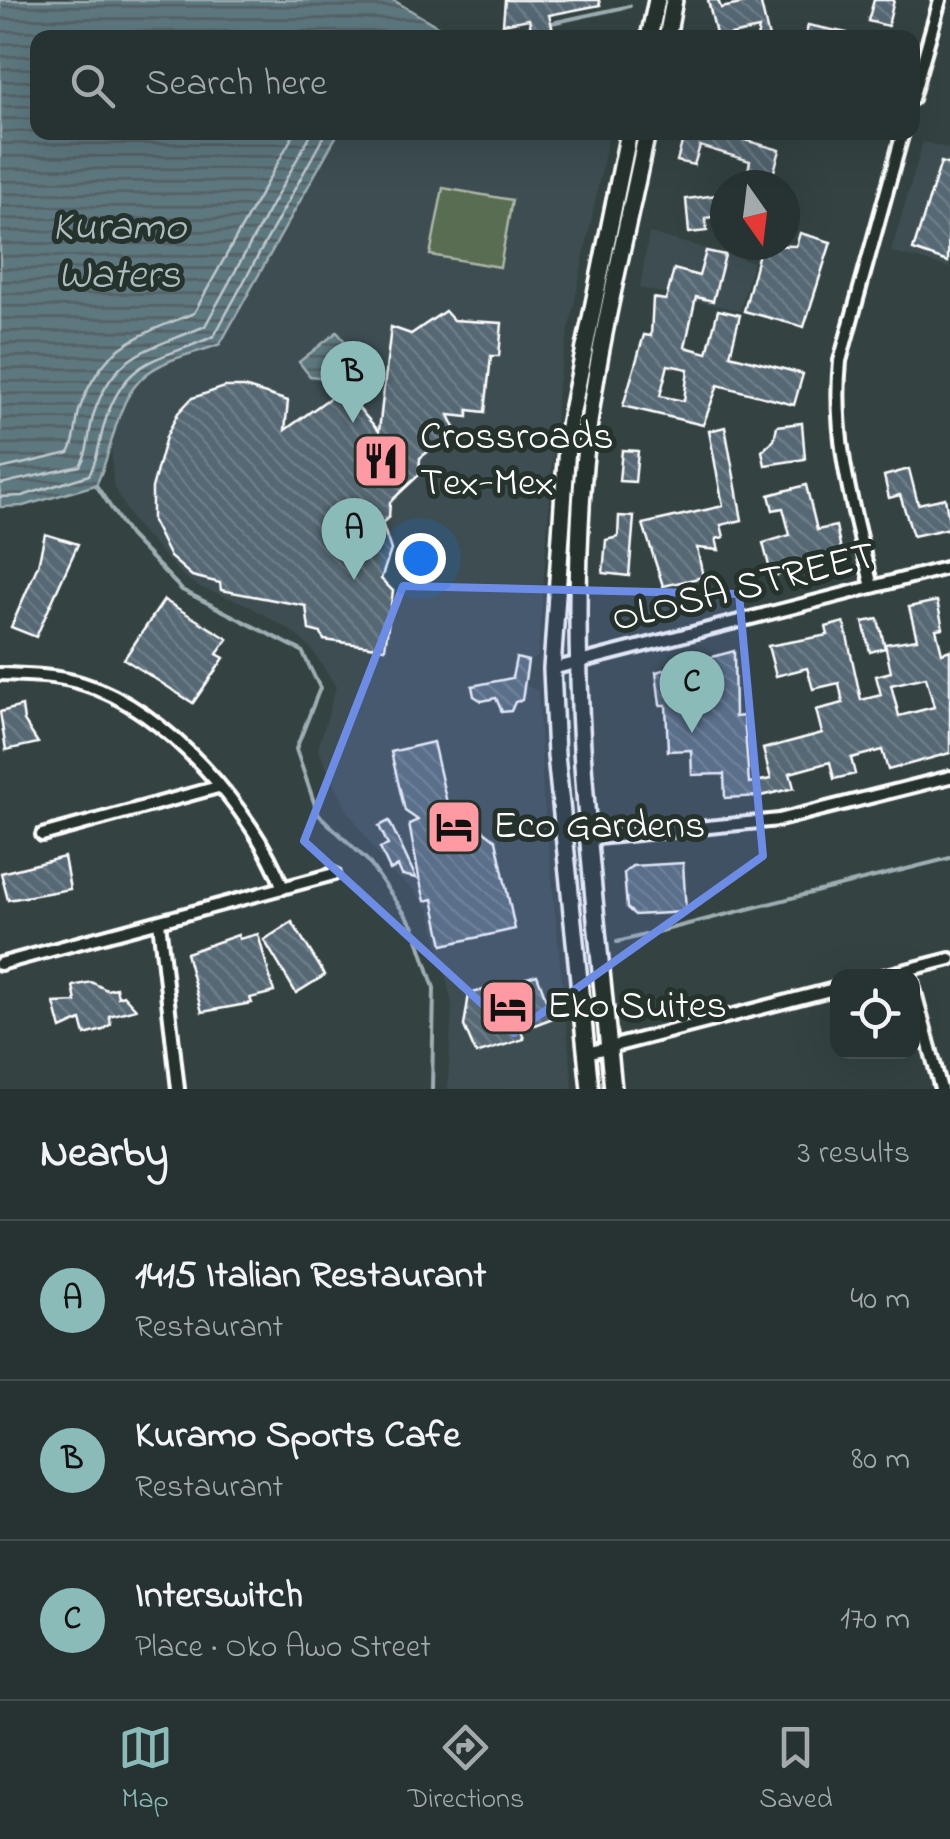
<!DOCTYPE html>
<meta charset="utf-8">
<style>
:root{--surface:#273232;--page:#333e3e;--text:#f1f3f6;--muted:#a4aaac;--line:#434d4d;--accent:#8bbbb9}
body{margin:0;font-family:"Indie Flower",sans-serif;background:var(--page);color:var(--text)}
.controls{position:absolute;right:30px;bottom:30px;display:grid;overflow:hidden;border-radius:20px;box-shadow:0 10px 40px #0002}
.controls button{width:90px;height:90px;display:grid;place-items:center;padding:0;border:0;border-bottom:2px solid var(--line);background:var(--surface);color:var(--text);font:50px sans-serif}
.compass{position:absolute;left:710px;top:170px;width:90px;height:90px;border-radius:50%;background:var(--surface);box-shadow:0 10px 40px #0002;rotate:166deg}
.you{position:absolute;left:420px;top:558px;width:35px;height:35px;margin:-25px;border:8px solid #fff;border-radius:50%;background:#1a73e8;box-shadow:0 0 0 15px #1a73e833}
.badge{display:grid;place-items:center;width:65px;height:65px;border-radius:50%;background:var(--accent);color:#111;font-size:32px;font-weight:700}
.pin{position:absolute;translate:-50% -82px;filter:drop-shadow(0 2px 5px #0008)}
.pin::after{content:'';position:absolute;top:52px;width:35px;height:30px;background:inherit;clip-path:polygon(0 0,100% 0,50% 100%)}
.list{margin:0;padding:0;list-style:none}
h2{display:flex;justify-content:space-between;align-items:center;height:130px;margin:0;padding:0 40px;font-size:42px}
h2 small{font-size:32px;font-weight:400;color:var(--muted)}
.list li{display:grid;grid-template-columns:65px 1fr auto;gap:30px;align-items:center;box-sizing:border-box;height:160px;padding:0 40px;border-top:2px solid var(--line)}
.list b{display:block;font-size:38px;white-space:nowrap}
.list p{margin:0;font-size:32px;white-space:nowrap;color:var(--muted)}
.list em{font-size:32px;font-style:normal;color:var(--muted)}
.icon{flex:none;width:55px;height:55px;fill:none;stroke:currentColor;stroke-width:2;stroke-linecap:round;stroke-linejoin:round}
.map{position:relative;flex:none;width:950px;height:1089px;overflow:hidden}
.search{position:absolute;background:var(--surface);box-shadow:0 10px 40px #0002;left:30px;right:30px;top:30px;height:110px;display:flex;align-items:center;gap:25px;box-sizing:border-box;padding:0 35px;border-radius:20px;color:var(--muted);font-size:38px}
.sheet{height:610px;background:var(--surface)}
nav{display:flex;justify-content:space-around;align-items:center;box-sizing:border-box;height:140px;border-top:2px solid var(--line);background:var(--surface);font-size:28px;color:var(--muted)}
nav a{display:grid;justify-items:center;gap:5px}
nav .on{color:var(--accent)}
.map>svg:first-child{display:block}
</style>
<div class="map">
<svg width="950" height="1089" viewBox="0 0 950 1089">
<defs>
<pattern id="water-rules" width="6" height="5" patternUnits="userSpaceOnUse" patternTransform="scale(2.5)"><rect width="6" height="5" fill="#5d787f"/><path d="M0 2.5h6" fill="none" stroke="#546063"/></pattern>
<pattern id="building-back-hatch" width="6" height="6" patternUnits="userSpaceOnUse" patternTransform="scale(2.5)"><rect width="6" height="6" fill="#556773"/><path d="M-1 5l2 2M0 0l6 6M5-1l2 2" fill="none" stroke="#6e7e88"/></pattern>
</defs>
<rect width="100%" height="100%" fill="#344342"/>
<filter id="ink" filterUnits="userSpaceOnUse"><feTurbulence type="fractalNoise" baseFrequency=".01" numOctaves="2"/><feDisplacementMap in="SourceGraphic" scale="20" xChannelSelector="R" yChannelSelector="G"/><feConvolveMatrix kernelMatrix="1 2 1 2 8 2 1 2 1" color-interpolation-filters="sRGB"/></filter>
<g filter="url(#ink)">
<g fill="#3e4e51">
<path d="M338 133H609L558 383 538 657 528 661 523 684 538 691 543 794 573 1089H448L452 1003 430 910 413 889 391 873 346 808 318 749 336 687 311 648 290 630 244 603 199 587 182 575 132 521 113 484 111 439 131 389 160 365 220 344Z"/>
<path d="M923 142 950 149V268L891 252Z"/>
<path d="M649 233 753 262 740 311 640 288Z"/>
</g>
<path fill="#596d51" stroke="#acb6a8" stroke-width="2.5" d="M443 188 512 200 500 267 430 255Z"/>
<g fill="url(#water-rules)" stroke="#9eaeb2" stroke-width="2.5">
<path d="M0 0H393L439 27 442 37 38 38V132L338 133 220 344C201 352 179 355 161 365 113 388 117 444 96 485L23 506 0 507Z"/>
<path d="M337 332 348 345 323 365 327 378 310 376 299 362Z"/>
</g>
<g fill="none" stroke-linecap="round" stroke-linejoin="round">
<g stroke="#bec9cc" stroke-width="2.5">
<path d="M0 469 69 453C77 440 75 422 80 408 103 344 138 336 194 313L295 132"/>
<path d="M0 484 80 466C90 449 88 431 94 413 116 349 152 350 205 326L312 132"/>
<path d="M0 497 22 496 89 475C100 456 99 437 107 416 129 354 164 360 214 336L326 132"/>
</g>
<g stroke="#9eaeb2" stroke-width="4">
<path d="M547 24 630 6"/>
<path d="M486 38 533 27"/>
<path d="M96 485 129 535 182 590 302 651 320 688 296 749 318 814 368 861 414 927 434 988 432 1089"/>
<path d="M617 942 950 858"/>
</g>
</g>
<g fill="url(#building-back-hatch)" stroke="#fff" stroke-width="2.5" fill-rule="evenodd">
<path d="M505 0H599L600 5 549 15 555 38H533L529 19 503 24Z"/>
<path d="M708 0H718L721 8 760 0 769 38H757L759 29 717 38Z"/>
<path d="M874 0H894L888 26 868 21Z"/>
<path d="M808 25 847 33 846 38H805Z"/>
<path d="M685 132H716L780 150 770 185H745L750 161 700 146 694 165 677 161Z"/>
<path d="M941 162 950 165 948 262 913 250Z"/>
<path d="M725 194V208L719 216 705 218 707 231 689 233 686 199Z"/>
<path d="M800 233 831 242 804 327 744 311 761 245 796 246Z"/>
<path d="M706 251 725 255 713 301 696 297 685 347 707 353 718 310 740 315 730 355 803 374 794 405 718 385 703 425 623 406 644 335 651 336 653 298 666 300 674 269 699 276ZM668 365 688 369 684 401 660 396Z"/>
<path d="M445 311 453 320 502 323 499 356H491L485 412 468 410V417L449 415 456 430 420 458 419 475 390 502 389 517 382 523 391 550 381 579 393 591 385 648 324 640 321 633 309 630 306 606 221 590 220 583 192 576 170 557 152 521V488L166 437 178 413 192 398 225 387H244L288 401 285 430 331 397 352 401 379 431 391 327 411 334Z"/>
<path d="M802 423 805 459 765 465 762 451 774 440 777 426Z"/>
<path d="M725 427 742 520 721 525 724 537 716 539 719 550 697 548 703 577 663 586 643 524 723 506 709 431Z"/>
<path d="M622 450 638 451 635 482 619 481Z"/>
<path d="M909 469 918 504 945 498 950 528 913 536 900 495 889 498 884 476Z"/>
<path d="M806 485 817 530 836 526 841 550 786 565 788 572 772 577 763 543 790 535 783 508 773 510 769 495Z"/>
<path d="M619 516 634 517 629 576 603 573 606 540 618 537Z"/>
<path d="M45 534 78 544 36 637 11 627 38 565Z"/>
<path d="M164 600 228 639 217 654 224 658 193 703 124 659Z"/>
<path d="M937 601 943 628 936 629 942 653 950 650V753L888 770 882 750 851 758 855 774 834 779 830 762 790 773 794 788 761 796 725 798 724 774 692 775 691 750 668 751 666 705H660L656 672 734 651 735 717 744 716 749 783 771 779 763 749 822 733 816 710 843 703 839 683 813 689 807 668 776 676 768 646 828 635 826 627 844 622 861 700 881 695 876 676 891 672 885 644 917 639 909 607ZM926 677 934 707 899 716 891 685Z"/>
<path d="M878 619 885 648 870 652 863 622Z"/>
<path d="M516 658 528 661 522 700 515 702 511 711 502 712 496 698 482 701 474 696 472 686 512 678Z"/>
<path d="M22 706 24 721 38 743 6 750 0 712Z"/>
<path d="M433 742 447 803 496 840 515 929 443 945 433 899 425 901 419 877 409 824 418 820 405 811 391 752Z"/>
<path d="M389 821 393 829 416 878 402 875 398 866 390 870 380 848 388 845 379 826Z"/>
<path d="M64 857 70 889 8 900 1 873Z"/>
<path d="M683 863 686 912 635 915 627 908 624 873 632 866Z"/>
<path d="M292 922 325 975 296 993 264 940Z"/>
<path d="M258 934 274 992 250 998 252 1003 202 1012 186 953 238 935 239 939Z"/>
<path d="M537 975 553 1018 521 1030 524 1039 476 1054 464 1026 469 994Z"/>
<path d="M91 982 107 990 116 988 118 997 123 995 136 1009 109 1016 111 1024 103 1030 85 1035 81 1020 61 1029 54 1003 76 1002 73 986Z"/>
</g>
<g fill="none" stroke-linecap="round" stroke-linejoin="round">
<g stroke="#fff" stroke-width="18">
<g id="minor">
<path d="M912 99 940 0"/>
<path d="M872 587C854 511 832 440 840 361L903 132"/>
<path d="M552 669 950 567"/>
<path d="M0 674C28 675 57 675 84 684 164 708 254 811 283 888"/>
<path d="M42 835 218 787"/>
<path d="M587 839 779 820 950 777"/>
<path d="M159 922 178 1089"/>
<path d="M0 964 334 874"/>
<path d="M883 976 950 959"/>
<path d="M912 981 941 1089"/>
<path d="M587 1053 838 988"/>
</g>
</g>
<g stroke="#fff" stroke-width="22">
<g id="secondary">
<path d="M649 38 657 0"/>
<path d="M667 38 674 0"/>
<path d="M590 1089 556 755 552 669 568 431 629 132"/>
<path d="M613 1089C593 887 568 695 582 491 590 370 623 251 647 132"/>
</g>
</g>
<use href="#minor" stroke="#26332d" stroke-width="10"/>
<use href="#secondary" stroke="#26332d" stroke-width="15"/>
</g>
</g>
<path fill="#6c8ce6" fill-opacity="0.2" stroke="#6c8ce6" stroke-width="8" stroke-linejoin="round" d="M403 586 739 594 763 856 514 1033 304 841Z"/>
<defs>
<g id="restaurant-square" transform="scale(2.875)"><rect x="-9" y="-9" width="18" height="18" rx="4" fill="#ff9aa2" stroke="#26332d"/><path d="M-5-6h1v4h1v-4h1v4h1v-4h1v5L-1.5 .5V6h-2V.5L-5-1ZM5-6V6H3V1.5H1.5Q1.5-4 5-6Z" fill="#111"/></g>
<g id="hotel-square" transform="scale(2.875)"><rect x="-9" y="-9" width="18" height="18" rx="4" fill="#ff9aa2" stroke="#26332d"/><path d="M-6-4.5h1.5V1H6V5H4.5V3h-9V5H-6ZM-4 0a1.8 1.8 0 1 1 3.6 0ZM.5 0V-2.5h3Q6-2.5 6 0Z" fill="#111"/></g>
</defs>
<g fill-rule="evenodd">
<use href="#restaurant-square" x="381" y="461"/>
<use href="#hotel-square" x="454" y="827"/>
<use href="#hotel-square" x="508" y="1007"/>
</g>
<g text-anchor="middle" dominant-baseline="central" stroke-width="10" stroke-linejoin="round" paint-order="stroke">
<g font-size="40" fill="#fff" stroke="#26332d" text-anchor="start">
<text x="420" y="438">Crossroads<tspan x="420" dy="46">Tex-Mex</tspan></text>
<text x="493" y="827">Eco Gardens</text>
<text x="547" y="1007">Eko Suites</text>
</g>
<g font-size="40" fill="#fff" stroke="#26332d">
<text transform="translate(744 589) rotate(-14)">OLOSA STREET</text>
</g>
<g font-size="42" font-style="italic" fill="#aebcbf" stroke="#26332d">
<text x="119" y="228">Kuramo<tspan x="119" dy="48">Waters</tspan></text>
</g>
</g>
</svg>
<div class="controls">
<button><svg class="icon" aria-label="locate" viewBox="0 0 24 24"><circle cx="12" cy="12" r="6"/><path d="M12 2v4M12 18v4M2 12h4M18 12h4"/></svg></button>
</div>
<svg class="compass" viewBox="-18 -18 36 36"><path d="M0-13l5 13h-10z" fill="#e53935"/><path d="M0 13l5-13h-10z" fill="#a4aaac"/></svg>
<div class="you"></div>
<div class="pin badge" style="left:354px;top:580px">A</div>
<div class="pin badge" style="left:353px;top:423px">B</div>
<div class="pin badge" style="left:692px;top:733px">C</div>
<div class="search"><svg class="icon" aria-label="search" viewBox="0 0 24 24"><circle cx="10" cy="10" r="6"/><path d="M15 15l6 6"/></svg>Search here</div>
</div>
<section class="sheet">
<h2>Nearby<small>3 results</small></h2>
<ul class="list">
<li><span class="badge">A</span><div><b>1415 Italian Restaurant</b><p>Restaurant</p></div><em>40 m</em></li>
<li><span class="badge">B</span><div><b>Kuramo Sports Cafe</b><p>Restaurant</p></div><em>80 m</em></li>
<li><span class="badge">C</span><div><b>Interswitch</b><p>Place · Oko Awo Street</p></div><em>170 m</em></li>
</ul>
</section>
<nav>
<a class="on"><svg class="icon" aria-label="map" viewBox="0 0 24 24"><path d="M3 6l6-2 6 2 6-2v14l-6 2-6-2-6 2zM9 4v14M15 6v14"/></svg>Map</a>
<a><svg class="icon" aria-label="directions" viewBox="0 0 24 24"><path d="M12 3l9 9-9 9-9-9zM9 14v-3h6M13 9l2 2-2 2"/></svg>Directions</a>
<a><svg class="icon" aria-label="saved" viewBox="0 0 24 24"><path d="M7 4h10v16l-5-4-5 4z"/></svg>Saved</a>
</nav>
